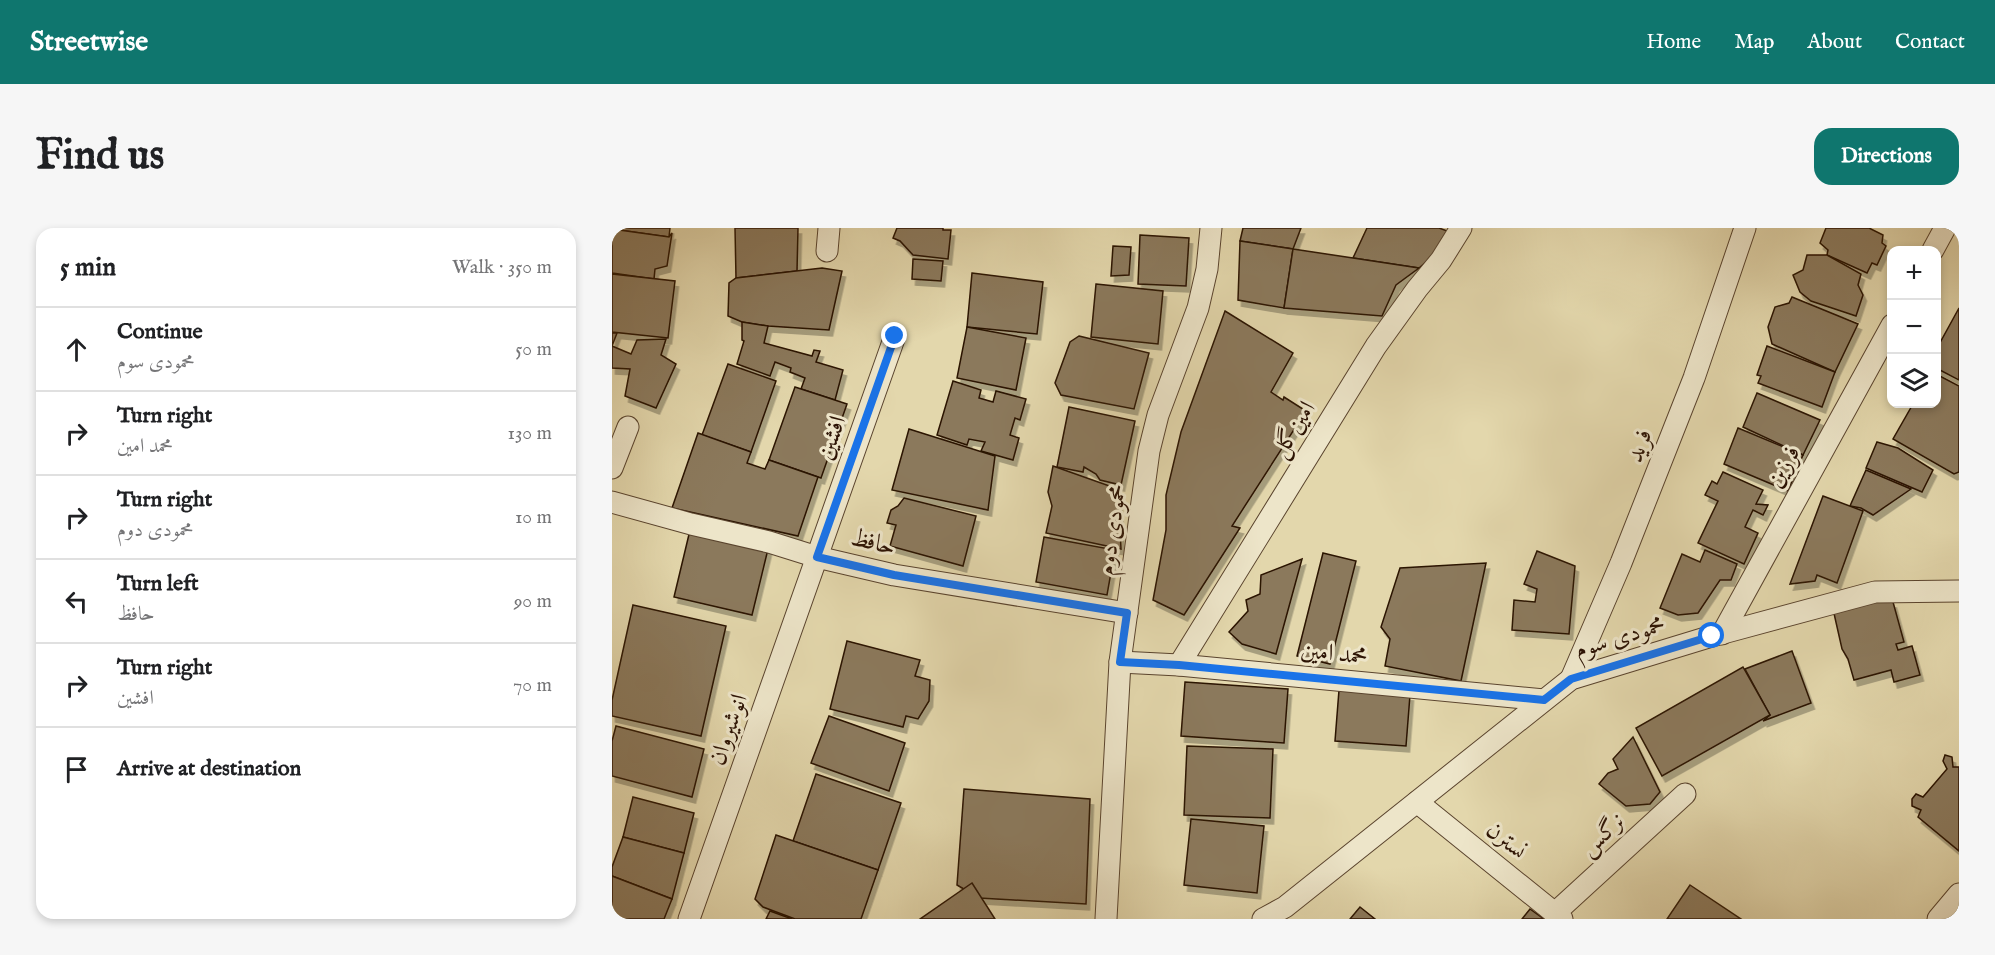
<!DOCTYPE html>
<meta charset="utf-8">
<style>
:root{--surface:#fff;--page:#f6f6f6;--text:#202124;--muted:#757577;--line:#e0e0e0;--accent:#0f766e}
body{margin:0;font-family:"IM FELL English",Amiri,serif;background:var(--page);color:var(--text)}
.controls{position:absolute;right:18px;top:18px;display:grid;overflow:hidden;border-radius:12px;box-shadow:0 3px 9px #0003}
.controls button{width:54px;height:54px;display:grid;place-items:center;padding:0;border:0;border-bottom:2px solid var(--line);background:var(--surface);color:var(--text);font:30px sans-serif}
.stop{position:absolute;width:18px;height:18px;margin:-14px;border:4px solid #1a73e8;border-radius:50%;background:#fff}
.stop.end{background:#1a73e8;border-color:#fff;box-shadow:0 2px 6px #0008}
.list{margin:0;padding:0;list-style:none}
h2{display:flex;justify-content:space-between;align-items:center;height:78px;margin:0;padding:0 24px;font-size:26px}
h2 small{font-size:20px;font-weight:400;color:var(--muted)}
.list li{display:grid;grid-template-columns:39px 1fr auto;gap:18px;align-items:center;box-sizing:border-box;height:84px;padding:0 24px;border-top:2px solid var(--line)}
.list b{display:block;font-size:22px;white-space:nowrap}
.list p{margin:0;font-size:20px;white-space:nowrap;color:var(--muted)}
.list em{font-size:20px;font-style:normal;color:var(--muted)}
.icon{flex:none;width:33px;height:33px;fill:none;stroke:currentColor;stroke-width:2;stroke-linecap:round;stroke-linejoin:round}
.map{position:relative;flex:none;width:1347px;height:691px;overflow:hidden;border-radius:18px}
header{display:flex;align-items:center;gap:36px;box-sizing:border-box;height:84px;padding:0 30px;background:var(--accent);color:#fff}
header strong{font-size:28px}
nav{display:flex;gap:33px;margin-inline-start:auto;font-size:21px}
.intro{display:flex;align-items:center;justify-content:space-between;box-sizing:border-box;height:144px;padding:0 36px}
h1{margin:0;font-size:42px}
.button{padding:15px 27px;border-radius:18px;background:var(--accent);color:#fff;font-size:21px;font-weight:700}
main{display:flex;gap:36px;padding:0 36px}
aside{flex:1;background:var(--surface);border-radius:18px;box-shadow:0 3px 9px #0003}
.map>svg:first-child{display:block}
</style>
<header>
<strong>Streetwise</strong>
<nav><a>Home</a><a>Map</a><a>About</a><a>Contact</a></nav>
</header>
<div class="intro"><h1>Find us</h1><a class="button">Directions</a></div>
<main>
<aside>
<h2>5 min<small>Walk · 350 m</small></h2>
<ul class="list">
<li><svg class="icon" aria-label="ahead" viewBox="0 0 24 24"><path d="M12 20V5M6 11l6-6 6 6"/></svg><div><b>Continue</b><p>محمودی سوم</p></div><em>50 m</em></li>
<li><svg class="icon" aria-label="right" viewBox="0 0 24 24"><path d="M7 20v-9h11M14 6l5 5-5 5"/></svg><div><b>Turn right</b><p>محمد امین</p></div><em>130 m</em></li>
<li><svg class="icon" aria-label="right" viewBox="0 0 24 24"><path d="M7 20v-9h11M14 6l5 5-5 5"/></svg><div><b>Turn right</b><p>محمودی دوم</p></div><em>10 m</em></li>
<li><svg class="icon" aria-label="left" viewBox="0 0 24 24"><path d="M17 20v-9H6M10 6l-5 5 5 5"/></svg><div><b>Turn left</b><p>حافظ</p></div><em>90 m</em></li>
<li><svg class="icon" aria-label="right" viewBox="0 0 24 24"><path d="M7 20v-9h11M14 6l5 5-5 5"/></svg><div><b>Turn right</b><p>افشین</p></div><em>70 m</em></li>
<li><svg class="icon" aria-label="arrive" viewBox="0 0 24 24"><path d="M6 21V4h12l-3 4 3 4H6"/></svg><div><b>Arrive at destination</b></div></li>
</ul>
</aside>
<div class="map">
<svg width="1347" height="691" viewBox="0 0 1347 691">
<defs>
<filter id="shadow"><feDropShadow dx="3.5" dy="6" stdDeviation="0" flood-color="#0004"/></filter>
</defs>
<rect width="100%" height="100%" fill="#e3d7ac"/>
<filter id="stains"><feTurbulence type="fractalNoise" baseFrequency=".00333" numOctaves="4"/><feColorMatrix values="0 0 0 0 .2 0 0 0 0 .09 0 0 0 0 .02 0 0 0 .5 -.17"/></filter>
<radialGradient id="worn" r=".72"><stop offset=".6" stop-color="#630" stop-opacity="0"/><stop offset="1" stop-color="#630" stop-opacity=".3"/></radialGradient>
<g fill="#8b795b" stroke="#2c1304" stroke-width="1.5" filter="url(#shadow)">
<path d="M0 0H58L57 9 0 1Z"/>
<path d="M123 0H186L185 43 124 50Z"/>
<path d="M285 0H331V2H339L336 31 301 27 288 13 281 10Z"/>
<path d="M631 0H689L681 21 628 13Z"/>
<path d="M755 0H827L841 5 827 23 807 40 741 30Z"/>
<path d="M1214 0H1257L1271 7 1270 15 1274 18 1265 37 1260 35 1255 45 1215 27 1216 22 1208 15Z"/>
<path d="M0 1 57 9 60 5 55 38 43 41 42 51 0 45Z"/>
<path d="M528 7 577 10 574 58 526 56Z"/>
<path d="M628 13 681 21 672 80 626 72Z"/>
<path d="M501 18 519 19 517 47 499 48Z"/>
<path d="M681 21 741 30 807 40 784 57 770 88 672 80Z"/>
<path d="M1195 27H1215L1249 46 1246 57 1251 67 1244 88 1199 73 1188 64 1181 47 1191 42Z"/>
<path d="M301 31 331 33 329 53 300 51Z"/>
<path d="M210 40 230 43 217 102 156 98 130 94 116 88 117 55 124 50Z"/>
<path d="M360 45 431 54 425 106 355 99Z"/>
<path d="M0 46 63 53 56 110 0 104Z"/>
<path d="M484 56 551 63 546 116 479 109Z"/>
<path d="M1180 69 1246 96 1223 144 1160 116 1156 99 1163 79 1177 75Z"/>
<path d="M1347 80V152L1324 140V122Z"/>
<path d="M613 83 681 125 659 164 671 172 672 169 694 183 620 298 628 300 572 387 541 372 554 302V267L569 204Z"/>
<path d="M130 94 156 98 152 115 200 128 202 122 208 123 204 134 231 142 223 172 189 161 193 150 178 144 179 140 163 134 158 148 125 136 132 113 130 112Z"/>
<path d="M355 99 414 110 404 162 345 150Z"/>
<path d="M0 105H5L0 118 19 126 25 112 54 111 49 127 64 136 44 180 13 168 18 141 0 140Z"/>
<path d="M467 108 537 125 522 181 449 167 443 155 458 114Z"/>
<path d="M1155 118 1223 144 1210 179 1146 155 1149 148 1145 147Z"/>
<path d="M116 136 164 153 139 224 90 207Z"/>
<path d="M1324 146 1347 158V244L1342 246 1281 211 1301 176H1324Z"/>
<path d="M341 153 369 162 367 170 381 174 384 163 414 171 408 192 403 190 398 207 407 210 401 232 369 223 373 214 357 211 355 217 325 207Z"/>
<path d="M183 159 235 176 209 250 157 232Z"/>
<path d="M1145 165 1208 192 1191 227 1131 199Z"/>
<path d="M457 179 523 193 509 257 488 252 484 246 472 239 471 244 445 239Z"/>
<path d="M1126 200 1191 227 1176 263 1112 236Z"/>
<path d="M297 201 383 228 376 282 280 262Z"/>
<path d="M86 205 139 224 135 235 153 241 157 232 206 249 186 308 60 280Z"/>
<path d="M1265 214 1286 220 1321 242 1310 264 1254 240Z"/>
<path d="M441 238 506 261 509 321 434 305 440 278 436 264Z"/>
<path d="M1254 242 1299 261 1261 287 1249 280 1238 278Z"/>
<path d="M1111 244 1151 262 1144 276 1156 277 1151 287 1141 282 1133 299 1146 305 1132 336 1086 315 1106 273 1093 267 1100 253 1105 256Z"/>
<path d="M1211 268 1251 283 1225 355 1205 347 1203 353 1178 356Z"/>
<path d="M292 270 364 288 351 338 278 318 284 297 275 295 279 282 286 278Z"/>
<path d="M79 298 157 317 140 387 62 369Z"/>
<path d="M432 309 503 322 495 367 424 354Z"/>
<path d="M1093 322 1125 336 1119 352H1108L1086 385 1066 387 1048 380 1070 326 1088 334Z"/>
<path d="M925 323 963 338 957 406 900 402 902 372 923 374 925 361 912 356Z"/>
<path d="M711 325 744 333 718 436 685 428Z"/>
<path d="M690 331 664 426 630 416 617 404 636 383 634 372 648 366 649 347Z"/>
<path d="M874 335 849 453 773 438 778 411 769 399 788 340Z"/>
<path d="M1258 373 1281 374 1292 414 1284 416 1286 422 1300 418 1308 447 1282 454 1279 442 1242 452 1236 431 1230 421 1221 381Z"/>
<path d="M21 377 114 398 89 508 0 488V472Z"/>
<path d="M235 413 308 432 303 448 318 452 317 473 306 491 294 488 291 499 218 481Z"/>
<path d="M1180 423 1199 475 1151 493 1158 487 1133 441Z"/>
<path d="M1131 439 1158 487 1050 548 1024 500Z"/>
<path d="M573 454 676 461 672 515 569 508Z"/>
<path d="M727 462 798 467 794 518 723 513Z"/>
<path d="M217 488 293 515 277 563 199 535Z"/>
<path d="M4 498 92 521 80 569 0 548V513Z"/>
<path d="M1021 509 1048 564 1038 576 1014 578 987 556 996 545 1006 541 1001 531Z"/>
<path d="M575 518 661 521 658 590 572 587Z"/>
<path d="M1333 527 1340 529 1341 539H1347V623L1306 589 1309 582 1300 578V571L1304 566 1311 569 1335 541 1331 533Z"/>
<path d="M204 546 289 575 266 642 181 613Z"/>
<path d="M352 561 478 571 474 676 367 670 345 657Z"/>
<path d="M21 569 82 585 72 625 11 609Z"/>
<path d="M579 591 652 598 645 665 572 657Z"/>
<path d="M164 607 266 642 249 691H183L151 679 143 671Z"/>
<path d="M11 609 72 625 60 671 0 648V639Z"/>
<path d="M0 648 60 671 52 691H7L0 688Z"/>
<path d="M360 655 383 691H308Z"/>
<path d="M1078 657 1129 691H1055Z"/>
<path d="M748 679 763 691H738Z"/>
<path d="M918 681 932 691H910Z"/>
<path d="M158 683 180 691H154Z"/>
</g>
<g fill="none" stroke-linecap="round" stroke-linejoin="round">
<g stroke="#5a442e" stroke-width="23">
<g id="minor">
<path d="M1321 22 1333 0"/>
<path d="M215 23 217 0"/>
<path d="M0 240 16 199"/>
<path d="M0 274 79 296 157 314 205 329 282 347 515 385"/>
<path d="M1110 406 1280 97"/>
<path d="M508 434 567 437 932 472"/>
<path d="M567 437 764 118 805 61 829 32 849 0"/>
<path d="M959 451 1009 335 1082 150 1133 0"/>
<path d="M805 574 950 691"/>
<path d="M943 685 1073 566"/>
<path d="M77 691 283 108"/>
<path d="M494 691 508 434 537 223 546 187 586 80 595 41 599 0"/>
<path d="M651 691 673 679 959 451 1100 408 1263 364 1347 363"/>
<path d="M1326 691 1347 666"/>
</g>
</g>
<use href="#minor" stroke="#ede5c9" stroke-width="21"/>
</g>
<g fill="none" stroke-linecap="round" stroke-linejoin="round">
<path stroke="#1a73e8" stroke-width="8" d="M283 108 205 329 282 347 515 385 508 434 567 437 932 472 959 451 1100 408"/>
</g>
<g text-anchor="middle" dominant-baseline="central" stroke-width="6" stroke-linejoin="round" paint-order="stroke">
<g font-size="24" fill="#2c1304" stroke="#ede5c9">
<text transform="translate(682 202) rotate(-58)">امین‌گل</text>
<text transform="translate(220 210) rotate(-70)">افشین</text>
<text transform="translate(1028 218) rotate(-69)">فرید</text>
<text transform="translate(1172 239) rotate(-61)">فرزین</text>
<text transform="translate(501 302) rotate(-82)">محمودی دوم</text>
<text transform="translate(261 315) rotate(13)">حافظ</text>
<text transform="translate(1008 410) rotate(-17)">محمودی سوم</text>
<text transform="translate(722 426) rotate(6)">محمد امین</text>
<text transform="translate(117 502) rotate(-71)">انوشیروان</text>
<text transform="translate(991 607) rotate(-42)">نرگس</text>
<text transform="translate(894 613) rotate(39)">نسترن</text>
</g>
</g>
<rect width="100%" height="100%" filter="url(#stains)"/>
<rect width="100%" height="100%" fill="url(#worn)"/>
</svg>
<div class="controls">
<button>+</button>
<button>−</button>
<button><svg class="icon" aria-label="layers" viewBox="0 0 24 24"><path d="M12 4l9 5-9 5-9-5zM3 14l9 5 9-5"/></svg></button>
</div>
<div class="stop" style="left:1100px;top:408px"></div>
<div class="stop end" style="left:283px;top:108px"></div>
</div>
</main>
